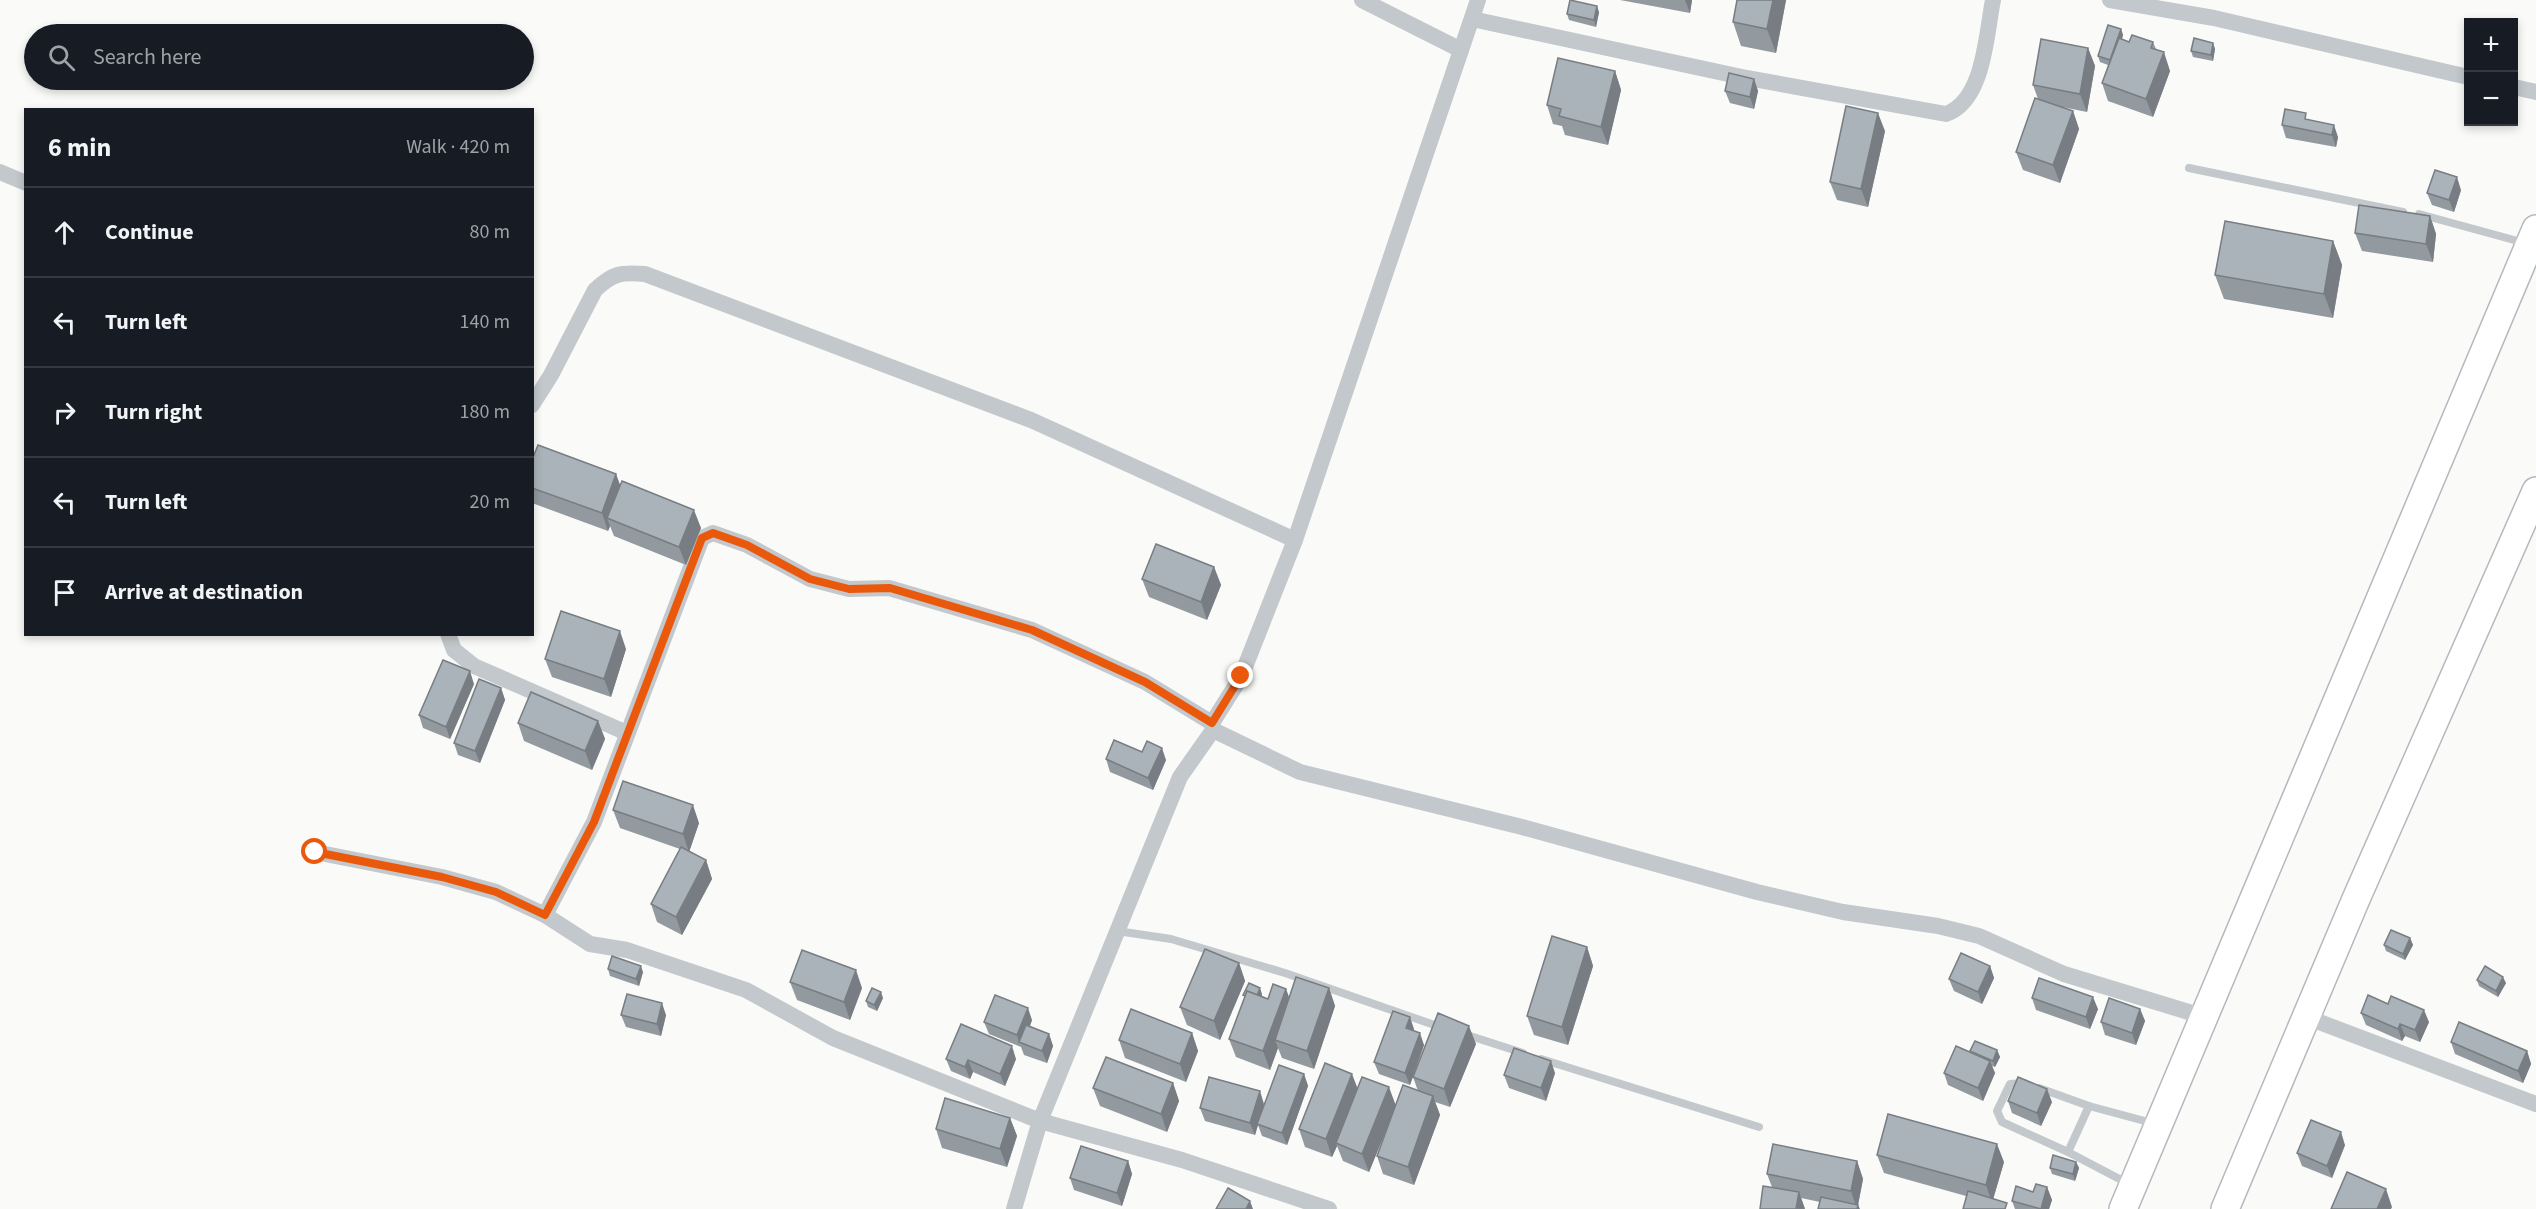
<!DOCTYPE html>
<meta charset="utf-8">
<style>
:root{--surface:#171b24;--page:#20242c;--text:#f1f3f6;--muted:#9ea1a6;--line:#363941}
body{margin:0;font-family:"Source Sans 3",sans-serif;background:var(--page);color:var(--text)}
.controls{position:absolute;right:18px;top:18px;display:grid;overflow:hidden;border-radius:0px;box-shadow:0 3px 9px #0003}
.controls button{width:54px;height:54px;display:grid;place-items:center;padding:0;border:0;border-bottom:2px solid var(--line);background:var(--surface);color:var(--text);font:30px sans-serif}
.stop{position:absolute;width:18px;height:18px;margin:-14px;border:4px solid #ea580c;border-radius:50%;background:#fff}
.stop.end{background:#ea580c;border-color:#fff;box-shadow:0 2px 6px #0008}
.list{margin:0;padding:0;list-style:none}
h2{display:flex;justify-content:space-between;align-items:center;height:78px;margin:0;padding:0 24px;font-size:26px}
h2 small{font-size:20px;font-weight:400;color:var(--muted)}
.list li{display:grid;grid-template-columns:39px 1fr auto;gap:18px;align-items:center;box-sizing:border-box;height:90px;padding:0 24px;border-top:2px solid var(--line)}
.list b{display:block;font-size:22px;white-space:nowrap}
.list em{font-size:20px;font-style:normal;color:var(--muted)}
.icon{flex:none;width:33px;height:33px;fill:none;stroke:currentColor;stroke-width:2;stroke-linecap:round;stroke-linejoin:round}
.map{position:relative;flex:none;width:2536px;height:1209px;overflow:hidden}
.search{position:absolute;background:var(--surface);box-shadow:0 3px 9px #0003;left:24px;top:24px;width:510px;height:66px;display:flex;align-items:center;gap:15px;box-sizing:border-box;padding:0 21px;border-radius:33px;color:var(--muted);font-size:22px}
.panel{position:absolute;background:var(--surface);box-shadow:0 3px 9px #0003;left:24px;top:108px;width:510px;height:528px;border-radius:0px}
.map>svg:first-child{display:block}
</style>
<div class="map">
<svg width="2536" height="1209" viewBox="0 0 2536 1209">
<rect width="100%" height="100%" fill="#fafaf8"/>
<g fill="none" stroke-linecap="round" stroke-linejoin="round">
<g stroke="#b4b9bd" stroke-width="30">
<g id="trunk">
<path d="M2123 1209 2536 229"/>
<path d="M2225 1209 2356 899 2536 491"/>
</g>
</g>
<g stroke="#c3c8cc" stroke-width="8">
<path d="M2189 168 2403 212"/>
<path d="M2419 214 2525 243"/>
<path d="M1117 931 1171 939 1285 973 1443 1028"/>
<path d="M1464 1034 1523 1053"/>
<path d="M1541 1059 1759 1127"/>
<path d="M2024 1083 2010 1084 1997 1111 2002 1122 2068 1152"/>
<path d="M2039 1088 2089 1106"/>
<path d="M2129 1184 2068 1152 2089 1106 2156 1124"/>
</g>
<g stroke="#c3c8cc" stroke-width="16">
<path d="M1362 0 1461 50"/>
<path d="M2110 0 2214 18 2468 77"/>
<path d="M1472 19 1742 77 1946 114C1984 101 1986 35 1993 0"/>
<path d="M2514 87 2536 92"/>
<path d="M0 172 26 183"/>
<path d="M532 405 551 375 595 290C613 273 621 272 645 274L1031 420 1295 540"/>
<path d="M448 634 454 650 474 666 627 733"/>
<path d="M1213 730 1300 772 1522 827 1757 892 1843 912 1938 926 1979 936 2064 974 2205 1017"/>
<path d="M315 852 442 877 496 892 545 915 590 944 627 950 746 990 833 1038 1040 1121 1182 1160 1329 1209"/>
<path d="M545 915 594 822 702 538 713 533 747 545 810 579 849 589 889 588 1032 630 1145 682 1212 723"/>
<path d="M2306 1017 2536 1104"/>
<path d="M1014 1209 1040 1121 1180 777 1213 730 1212 723 1241 677 1295 540 1478 0"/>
</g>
<use href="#trunk" stroke="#fff" stroke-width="27"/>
</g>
<g fill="#929a9f">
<path d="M1620 0H1692L1690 13Z"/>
<path d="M1737 0H1786L1776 53 1741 46 1733 22Z"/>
<path d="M1599 12 1596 27 1569 20 1567 14Z"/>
<path d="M2121 29 2123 35 2122 39 2129 42H2153L2156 49 2170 71 2153 117 2108 101 2102 83 2108 65 2100 62 2098 56Z"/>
<path d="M2213 43 2215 49 2213 61 2193 57 2191 51Z"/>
<path d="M2088 48 2095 66 2087 112 2062 107 2073 111 2079 129 2060 183 2023 170 2016 152 2038 99 2033 85Z"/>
<path d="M1615 71 1621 90 1608 145 1565 135 1562 126 1553 124 1547 105Z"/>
<path d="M1754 79 1758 91 1754 109 1730 103 1725 91Z"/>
<path d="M2309 120 2338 137 2336 147 2286 138 2282 125Z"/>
<path d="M1885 131 1868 207 1837 200 1830 182Z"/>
<path d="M2461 190 2454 212 2432 205 2427 193Z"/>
<path d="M2430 216 2436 234 2433 262 2362 251 2355 233Z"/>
<path d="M2333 241 2342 265 2333 318 2224 299 2215 275Z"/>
<path d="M532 460 616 474 620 486 701 528 686 565 614 536 610 526 608 531 532 503Z"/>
<path d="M1214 567 1221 585 1207 620 1149 597 1142 579Z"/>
<path d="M626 649 611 697 552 677 545 659Z"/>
<path d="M474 684 450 739 423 728 419 715Z"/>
<path d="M501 688 505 700 480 763 458 755 454 743Z"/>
<path d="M598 721 605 739 592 770 524 741 518 723Z"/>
<path d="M1142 752 1166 760 1153 790 1110 772 1106 759Z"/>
<path d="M613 810 699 823 689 852 706 860 712 879 682 935 657 922 651 904 680 849 620 828Z"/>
<path d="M2410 938 2413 945 2405 960 2386 951 2384 945Z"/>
<path d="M1587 947 1593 966 1568 1045 1534 1035 1527 1016Z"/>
<path d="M1239 963 1245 981 1220 1040 1187 1025 1180 1007Z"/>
<path d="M1990 966 1994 978 1982 1004 1954 991 1949 979Z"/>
<path d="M608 969 643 972 639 986 610 976Z"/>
<path d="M2477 980 2506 983 2498 997 2479 986Z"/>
<path d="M790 982 862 988 850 1020 797 1000Z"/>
<path d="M1329 988 1335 1006 1314 1069 1282 1058 1278 1048 1270 1070 1236 1057 1229 1039 1245 998 1243 995 1262 994V996L1268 999 1286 989 1289 998Z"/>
<path d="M883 998 877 1011 868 1007 866 1001Z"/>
<path d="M2032 998 2098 1009 2090 1029 2036 1010Z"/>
<path d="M2140 1009 2145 1021 2136 1045 2105 1035 2101 1022Z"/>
<path d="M2361 1013 2429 1022 2420 1042 2405 1036 2402 1041 2366 1025Z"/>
<path d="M621 1015H666L661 1036 626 1027Z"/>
<path d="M1032 1020 1030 1026 1049 1034 1053 1046 1047 1063 1024 1055 1021 1047 989 1034 984 1022Z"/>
<path d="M1414 1029V1031L1424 1045 1410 1085 1379 1074 1374 1062Z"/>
<path d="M1192 1033 1198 1051 1186 1082 1125 1058 1119 1040Z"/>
<path d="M2451 1042 2527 1051 2531 1064 2523 1083 2455 1054Z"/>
<path d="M1476 1044 1450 1107 1435 1102 1440 1115 1414 1185 1383 1174 1377 1156 1389 1123 1369 1172 1343 1161 1337 1146 1332 1157 1305 1147 1299 1129 1358 1089 1395 1105 1418 1091 1413 1077Z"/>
<path d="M1997 1050 2000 1057 1995 1067 1992 1066 1995 1073 1983 1101 1948 1085 1944 1073Z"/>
<path d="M946 1059H1016L1005 1086 973 1072 970 1079 951 1071Z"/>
<path d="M1555 1073 1546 1101 1509 1088 1504 1075Z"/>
<path d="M1304 1074 1308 1086 1287 1145 1262 1136 1258 1125 1255 1135 1205 1121 1200 1108 1264 1104 1261 1114Z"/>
<path d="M1173 1083 1179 1101 1167 1132 1100 1106 1093 1088Z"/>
<path d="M2008 1101 2052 1102 2041 1126 2012 1113Z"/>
<path d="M1010 1118 1017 1136 1007 1167 942 1148 936 1129Z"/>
<path d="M2345 1145 2332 1178 2302 1166 2297 1153Z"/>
<path d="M1877 1155 2004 1162 1993 1199 1966 1196 1884 1173Z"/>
<path d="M1128 1161 1132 1174 1122 1206 1074 1190 1070 1178Z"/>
<path d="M1857 1161 1863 1179 1858 1205 1820 1202 1801 1198 1805 1209 1772 1187 1767 1174Z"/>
<path d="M2076 1162 2079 1168 2075 1181 2052 1174 2050 1168Z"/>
<path d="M2047 1187 2052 1200 2049 1209H2015L2012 1201 2033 1192Z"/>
</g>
<g fill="#777d82">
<path d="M1685 0H1692L1690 13Z"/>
<path d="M1773 0H1786L1776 53 1767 29Z"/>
<path d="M1597 6 1599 12 1596 27 1594 20Z"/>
<path d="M2121 29 2123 35 2113 66 2110 60Z"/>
<path d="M2213 43 2215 49 2213 61 2211 55Z"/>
<path d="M2088 48 2095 66 2087 112 2080 94Z"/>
<path d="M2164 52 2170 71 2153 117 2146 99Z"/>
<path d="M1615 71 1621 90 1608 145 1601 127Z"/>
<path d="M1754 79 1758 91 1754 109 1750 97Z"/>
<path d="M2073 111 2079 129 2060 183 2053 165Z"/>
<path d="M1878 113 1885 131 1868 207 1861 189Z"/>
<path d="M2334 125 2338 137 2336 147 2332 135Z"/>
<path d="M2457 177 2461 190 2454 212 2449 200Z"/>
<path d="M2430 216 2436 234 2433 262 2426 244Z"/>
<path d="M2333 241 2342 265 2333 318 2324 294Z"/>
<path d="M616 474 623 493 607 518 610 526 608 531 602 513Z"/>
<path d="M694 510 701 528 686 565 679 547Z"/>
<path d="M1214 567 1221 585 1207 620 1201 602Z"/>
<path d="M620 631 626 649 611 697 604 679Z"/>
<path d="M470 671 474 684 450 739 446 727Z"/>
<path d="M501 688 505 700 480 763 475 751Z"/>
<path d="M598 721 605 739 592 770 585 751Z"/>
<path d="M1162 748 1166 760 1153 790 1148 778Z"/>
<path d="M693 805 699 823 689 852 683 834Z"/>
<path d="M706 860 712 879 682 935 676 917Z"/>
<path d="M2410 938 2413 945 2405 960 2403 954Z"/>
<path d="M1587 947 1593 966 1568 1045 1562 1027Z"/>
<path d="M1239 963 1245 981 1220 1040 1214 1021Z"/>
<path d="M641 966 643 972 639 986 636 979Z"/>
<path d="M1990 966 1994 978 1982 1004 1978 992Z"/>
<path d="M856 970 862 988 850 1020 844 1002Z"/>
<path d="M2503 977 2506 983 2498 997 2496 991Z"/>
<path d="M1260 988 1262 994 1257 1006 1255 1000Z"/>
<path d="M1329 988 1335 1006 1314 1069 1307 1051Z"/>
<path d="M1286 989 1293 1008 1275 1040 1278 1048 1270 1070 1263 1051Z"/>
<path d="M881 992 883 998 877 1011 874 1005Z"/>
<path d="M2093 997 2098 1009 2090 1029 2086 1017Z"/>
<path d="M662 1003 666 1015 661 1036 657 1024Z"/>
<path d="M1028 1008 1032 1020 1023 1044 1019 1042 1017 1035Z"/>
<path d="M2140 1009 2145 1021 2136 1045 2132 1033Z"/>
<path d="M2424 1010 2429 1022 2420 1042 2415 1030Z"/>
<path d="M1410 1017 1414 1029 1410 1040 1406 1028Z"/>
<path d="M2400 1024 2405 1036 2402 1041 2398 1029Z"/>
<path d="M1469 1026 1476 1044 1450 1107 1444 1089Z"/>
<path d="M1192 1033 1198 1051 1186 1082 1180 1064Z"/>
<path d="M1420 1033 1424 1045 1410 1085 1405 1073Z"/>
<path d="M1049 1034 1053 1046 1047 1063 1042 1051Z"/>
<path d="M1012 1046 1016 1059 1005 1086 1000 1074Z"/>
<path d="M1997 1050 2000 1057 1995 1067 1993 1061Z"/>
<path d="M2527 1051 2531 1064 2523 1083 2518 1071Z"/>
<path d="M968 1060 973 1072 970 1079 965 1067Z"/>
<path d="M1551 1061 1555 1073 1546 1101 1541 1088Z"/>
<path d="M1990 1061 1995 1073 1983 1101 1978 1088Z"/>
<path d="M1304 1074 1308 1086 1287 1145 1282 1133Z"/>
<path d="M1352 1074 1359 1092 1336 1143 1337 1146 1332 1157 1326 1139Z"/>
<path d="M1173 1083 1179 1101 1167 1132 1161 1114Z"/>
<path d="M1389 1087 1396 1106 1369 1172 1362 1154Z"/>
<path d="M2047 1089 2052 1102 2041 1126 2037 1113Z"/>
<path d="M1260 1091 1264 1104 1255 1135 1250 1123Z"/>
<path d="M1433 1096 1440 1115 1414 1185 1408 1167Z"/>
<path d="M1010 1118 1017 1136 1007 1167 1000 1149Z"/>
<path d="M2341 1132 2345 1145 2332 1178 2327 1166Z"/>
<path d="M1997 1144 2004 1162 1992 1203 1986 1185Z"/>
<path d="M1128 1161 1132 1174 1122 1206 1117 1193Z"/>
<path d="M1857 1161 1863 1179 1858 1205 1860 1209H1857L1851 1191Z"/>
<path d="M2076 1162 2079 1168 2075 1181 2073 1174Z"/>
<path d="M2047 1187 2052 1200 2049 1209H2041Z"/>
<path d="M2386 1189 2392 1207 2391 1209H2377Z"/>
<path d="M1799 1192 1805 1209H1796Z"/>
<path d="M1250 1201 1253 1209H1246Z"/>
</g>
<g fill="#aab3b9" stroke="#777d82" stroke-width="1.5">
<path d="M1570 0 1597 6 1594 20 1567 14Z"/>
<path d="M1737 0H1773L1767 29 1733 22Z"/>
<path d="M2108 25 2121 29 2110 60 2098 56Z"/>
<path d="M2132 35 2153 42 2151 48 2164 52 2146 99 2102 83 2119 38 2129 42Z"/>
<path d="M2194 38 2213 43 2211 55 2191 51Z"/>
<path d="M2041 39 2088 48 2080 94 2033 85Z"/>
<path d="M1558 58 1615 71 1601 127 1559 116 1561 109 1547 105Z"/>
<path d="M1729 73 1754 79 1750 97 1725 91Z"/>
<path d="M2035 98 2073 111 2053 165 2016 152Z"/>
<path d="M1846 106 1878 113 1861 189 1830 182Z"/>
<path d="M2285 109 2306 113 2305 119 2334 125 2332 135 2282 125Z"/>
<path d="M2435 170 2457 177 2449 200 2427 193Z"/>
<path d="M2359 205 2430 216 2426 244 2355 233Z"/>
<path d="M2225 221 2333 241 2324 294 2215 275Z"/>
<path d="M538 445 616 474 602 513 532 488V460Z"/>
<path d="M622 481 694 510 679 547 607 518Z"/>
<path d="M1156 544 1214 567 1201 602 1142 579Z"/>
<path d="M561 611 620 631 604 679 545 659Z"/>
<path d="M443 660 470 671 446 727 419 715Z"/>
<path d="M479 679 501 688 475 751 454 743Z"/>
<path d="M531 692 598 721 585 751 518 723Z"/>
<path d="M1114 740 1142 752 1147 741 1162 748 1148 778 1106 759Z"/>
<path d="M623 781 693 805 683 834 613 810Z"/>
<path d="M681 847 706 860 676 917 651 904Z"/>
<path d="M2391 930 2410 938 2403 954 2384 945Z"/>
<path d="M1552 936 1587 947 1562 1027 1527 1016Z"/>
<path d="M1205 949 1239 963 1214 1021 1180 1007Z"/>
<path d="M802 950 856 970 844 1002 790 982Z"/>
<path d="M1961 953 1990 966 1978 992 1949 979Z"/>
<path d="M612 956 641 966 636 979 608 969Z"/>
<path d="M2485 966 2503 977 2496 991 2477 980Z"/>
<path d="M1296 977 1329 988 1307 1051 1275 1040Z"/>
<path d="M2039 978 2093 997 2086 1017 2032 998Z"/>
<path d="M1249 983 1260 988 1257 995 1247 991 1246 996 1243 995Z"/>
<path d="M1273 984 1286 989 1263 1051 1229 1039 1247 991 1268 999Z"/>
<path d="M872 988 881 992 874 1005 866 1001Z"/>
<path d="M627 994 662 1003 657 1024 621 1015Z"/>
<path d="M995 995 1028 1008 1017 1035 984 1022Z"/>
<path d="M2368 995 2388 1004 2391 996 2424 1010 2415 1030 2400 1024 2398 1029 2361 1013Z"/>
<path d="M2109 998 2140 1009 2132 1033 2101 1022Z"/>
<path d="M1131 1009 1192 1033 1180 1064 1119 1040Z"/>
<path d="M1393 1011 1410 1017 1406 1028 1420 1033 1405 1073 1374 1062Z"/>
<path d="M1438 1013 1469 1026 1444 1089 1413 1077Z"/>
<path d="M2459 1022 2527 1051 2518 1071 2451 1042Z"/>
<path d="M961 1024 1012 1046 1000 1074 968 1060 965 1067 946 1059Z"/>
<path d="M1026 1025 1049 1034 1042 1051 1019 1042Z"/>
<path d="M1975 1041 1997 1050 1993 1061 1970 1051Z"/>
<path d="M1956 1046 1990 1061 1978 1088 1944 1073Z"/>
<path d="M1514 1048 1551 1061 1541 1088 1504 1075Z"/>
<path d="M1106 1057 1173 1083 1161 1114 1093 1088Z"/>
<path d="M1325 1063 1352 1074 1326 1139 1299 1129Z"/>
<path d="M1279 1065 1304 1074 1282 1133 1257 1124Z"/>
<path d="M1209 1077 1260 1091 1250 1123 1200 1108Z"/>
<path d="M1362 1077 1389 1087 1362 1154 1336 1143Z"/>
<path d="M2018 1077 2047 1089 2037 1113 2008 1101Z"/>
<path d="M1403 1085 1433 1096 1408 1167 1377 1156Z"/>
<path d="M945 1098 1010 1118 1000 1149 936 1129Z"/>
<path d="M1888 1114 1997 1144 1986 1185 1877 1155Z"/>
<path d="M2311 1120 2341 1132 2327 1166 2297 1153Z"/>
<path d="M1773 1144 1857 1161 1851 1191 1767 1174Z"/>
<path d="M1081 1146 1128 1161 1117 1193 1070 1178Z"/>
<path d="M2053 1155 2076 1162 2073 1174 2050 1168Z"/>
<path d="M2347 1172 2386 1189 2377 1209H2331Z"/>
<path d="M2036 1184 2047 1187 2041 1209 2012 1201 2016 1186 2033 1192Z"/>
<path d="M1763 1186 1799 1192 1796 1209H1760Z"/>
<path d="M1228 1188 1250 1201 1246 1209H1216Z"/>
<path d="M1968 1191 2007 1203 2005 1209H1963Z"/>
<path d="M1821 1197 1858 1205 1857 1209H1818Z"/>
</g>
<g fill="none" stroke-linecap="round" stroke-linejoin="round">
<path stroke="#ea580c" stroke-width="8" d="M315 852 442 877 496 892 545 915 594 822 702 538 713 533 747 545 810 579 849 589 890 588 1032 630 1145 682 1212 723 1241 676"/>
</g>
</svg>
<div class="controls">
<button>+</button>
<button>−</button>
</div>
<div class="stop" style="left:315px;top:852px"></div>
<div class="stop end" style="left:1241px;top:676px"></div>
<div class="search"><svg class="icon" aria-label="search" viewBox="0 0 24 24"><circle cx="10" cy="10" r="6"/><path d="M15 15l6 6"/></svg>Search here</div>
<section class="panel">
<h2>6 min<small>Walk · 420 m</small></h2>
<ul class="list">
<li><svg class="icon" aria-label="ahead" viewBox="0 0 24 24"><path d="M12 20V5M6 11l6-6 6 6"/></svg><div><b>Continue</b></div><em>80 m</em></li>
<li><svg class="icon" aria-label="left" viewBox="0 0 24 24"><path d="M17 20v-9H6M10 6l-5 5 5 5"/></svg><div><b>Turn left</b></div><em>140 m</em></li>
<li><svg class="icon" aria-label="right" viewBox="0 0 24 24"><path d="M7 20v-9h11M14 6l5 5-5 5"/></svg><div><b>Turn right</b></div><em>180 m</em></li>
<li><svg class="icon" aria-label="left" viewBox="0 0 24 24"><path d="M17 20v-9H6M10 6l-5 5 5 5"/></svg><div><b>Turn left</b></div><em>20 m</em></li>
<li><svg class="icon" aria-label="arrive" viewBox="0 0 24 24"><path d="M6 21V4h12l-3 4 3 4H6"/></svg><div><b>Arrive at destination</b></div></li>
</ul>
</section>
</div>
